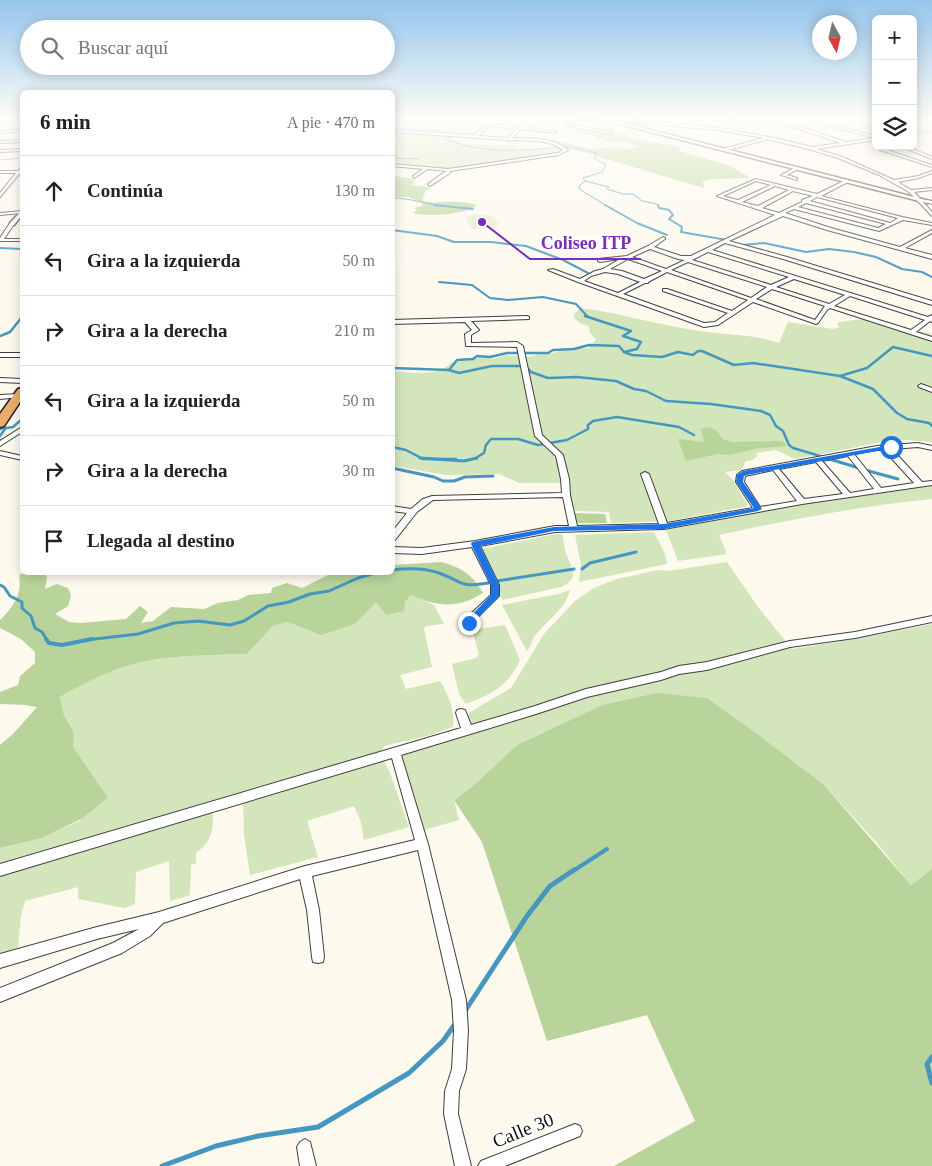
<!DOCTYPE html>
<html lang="es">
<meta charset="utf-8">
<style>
:root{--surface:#fff;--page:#f2f2f2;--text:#222;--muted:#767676;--line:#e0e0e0}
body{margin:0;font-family:Georgia,serif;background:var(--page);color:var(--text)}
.controls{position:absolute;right:15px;top:15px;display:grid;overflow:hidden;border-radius:8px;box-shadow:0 2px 12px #0003}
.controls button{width:45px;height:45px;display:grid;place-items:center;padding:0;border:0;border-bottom:1px solid var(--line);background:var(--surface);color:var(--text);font:25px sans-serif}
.compass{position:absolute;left:812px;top:15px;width:45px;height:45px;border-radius:50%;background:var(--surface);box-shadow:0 2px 12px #0003;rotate:172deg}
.stop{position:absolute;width:15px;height:15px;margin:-11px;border:4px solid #1a73e8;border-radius:50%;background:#fff}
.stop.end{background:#1a73e8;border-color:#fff;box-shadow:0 1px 5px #0008}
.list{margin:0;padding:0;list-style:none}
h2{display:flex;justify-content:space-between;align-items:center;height:65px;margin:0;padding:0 20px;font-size:21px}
h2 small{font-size:16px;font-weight:400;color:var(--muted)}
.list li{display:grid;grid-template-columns:32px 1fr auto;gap:15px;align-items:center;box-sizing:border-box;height:70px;padding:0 20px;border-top:1px solid var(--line)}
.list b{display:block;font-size:19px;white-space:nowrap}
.list em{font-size:16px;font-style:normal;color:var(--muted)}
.icon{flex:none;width:28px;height:28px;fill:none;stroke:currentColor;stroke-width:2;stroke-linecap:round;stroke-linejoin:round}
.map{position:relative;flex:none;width:932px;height:1166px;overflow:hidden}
.search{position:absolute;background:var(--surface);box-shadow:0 2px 12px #0003;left:20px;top:20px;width:375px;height:55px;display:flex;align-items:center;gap:12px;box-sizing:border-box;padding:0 18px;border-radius:28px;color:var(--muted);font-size:19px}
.panel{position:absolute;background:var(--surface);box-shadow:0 2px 12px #0003;left:20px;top:90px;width:375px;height:485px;border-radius:8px}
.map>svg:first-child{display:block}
</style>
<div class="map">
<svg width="932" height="1166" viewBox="0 0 932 1166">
<rect width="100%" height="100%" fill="#fdf9ed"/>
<g fill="#d3e5ba">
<path d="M393 131 451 136 447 140C471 144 496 147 518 145L514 150 563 148 561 151 555 154 449 170 411 163 407 165 393 163Z"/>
<path d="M581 308C620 313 659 325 699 331 725 335 753 334 779 343L788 322 833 329 840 327 837 324 839 322 862 319 932 334V442L907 440 883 442 795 459 776 450 756 453 757 456 753 460 746 461 741 470 725 472 733 480 748 506 670 521 611 523 609 512 575 511 567 483H519L499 474 446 475 393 466 392 371C412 372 437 378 452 362L472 360 480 357 494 359 506 355 530 357 539 354 553 353 562 350 589 348 596 339 590 333 589 326 580 323 574 318 575 313Z"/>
<path d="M932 484V499C860 506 789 520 719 535L727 554 678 561 666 530 830 499Z"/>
<path d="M654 532 665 554 667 564 579 582 581 565 575 535Z"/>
<path d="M556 534H562C564 541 564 551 568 558 574 572 578 579 561 587L502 600 498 584 482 549Z"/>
<path d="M727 562 758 607 792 649 849 640 932 624V869L911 885 877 843 824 785 656 693 602 705 517 745 474 785 454 800 459 820 424 830 400 752 471 727 467 714 511 688 544 634 575 601 594 588 617 579 658 570 668 571Z"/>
<path d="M570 590C565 611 546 620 534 637 532 641 530 647 527 651L502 605 559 594Z"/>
<path d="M411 595 434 605 444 624 426 626 424 629 432 667 400 675 406 689 440 681C449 696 455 710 453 727L427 736 384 746 380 753 390 773 409 827 364 840 361 822 354 806 307 821 318 857 250 875 244 835 243 801 213 808C213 828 214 840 196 853V863L191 865 190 895 170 901 169 861 136 872 135 904 124 908 78 899V887L25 901 21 916 18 948 0 954V848L42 838 81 820 73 747V733L64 715 60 697C84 683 109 670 137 663 172 655 211 655 247 654L273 626 288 622 303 627 355 624 376 601 405 602Z"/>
<path d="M505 625 520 660C508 686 492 694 466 704L459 694 452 664 476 658 479 654 472 630Z"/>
</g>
<g fill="#b8d49b">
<path d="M569 126 600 131 613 128 611 130 616 131 611 135 623 134 639 140 680 147 682 149 678 151 729 165 750 178 710 179 703 181 704 188 553 143 557 141 590 149 616 147 629 149 639 147 622 141H604L605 139H596L595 136 583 134 584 132 565 128Z"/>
<path d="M393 176 410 178 415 182 411 185 428 187 430 189 426 190 422 200 425 202C441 203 463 200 477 205 467 215 427 217 413 213L417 210 414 208 422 206 423 203 409 197H393Z"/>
<path d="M710 427 717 431 722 439 732 442 778 441 784 442 786 446 754 449 730 455 717 454 686 461 678 439 703 442 704 438 700 429Z"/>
<path d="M574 513 605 514 607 523H575Z"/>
<path d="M441 562C461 567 473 575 483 593 457 609 438 607 411 595L405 602 404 611 386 615 376 602 355 624 321 635 288 622 273 626 247 654C211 655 172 655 137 663 109 670 85 683 60 697L64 715 74 733 73 747 108 798 81 819 42 838 0 848V745L14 733 37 707 25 705 0 704V692L18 685 20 676 35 663V652L21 639 0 628V620C14 606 22 595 19 575L26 573H44L47 577 45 589 57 584 68 588 71 595 68 606 55 614 69 622 80 623 126 619 140 606 148 612 141 623 153 621 171 607 204 609 218 603 238 600 248 595 271 593 272 588 287 583 302 588 332 573 392 572 393 565Z"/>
<path d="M656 693 707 698 753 731 824 785 911 885 932 869V1166H614L695 1121 647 1015 547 1041 482 842 454 800 474 785 517 745 602 705Z"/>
</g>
<path fill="#e3edcb" d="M474 214 491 216 498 223 495 228 472 229 466 221 468 217Z"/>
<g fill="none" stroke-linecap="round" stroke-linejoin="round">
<g stroke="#4497c1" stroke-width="1">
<path d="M839 119 846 124 876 128"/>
<path d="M392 128 451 131 454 134"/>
<path d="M913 131 932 132"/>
<path d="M452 136 446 139C481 154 523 151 560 147"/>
<path d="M563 146 597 153 594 158 606 165 602 172 583 178 585 181 609 187 607 189 623 194H633L642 201 657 204 658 206"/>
<path d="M392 158 419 159"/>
<path d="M0 160 22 158"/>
<path d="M585 181 580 185 579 189 607 206"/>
<path d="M392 198C411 198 428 205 447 206"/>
</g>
<g stroke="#4497c1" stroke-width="2">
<path d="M434 205 473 209"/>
<path d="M605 205 637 223 667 235"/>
<path d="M658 205 659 208 669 210 673 215 669 219 682 227 681 232 727 240 734 244"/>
<path d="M392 230 437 236 454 242H491L526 246 563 260 588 273"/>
<path d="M742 245 764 243 806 252 829 249 854 252 876 257 902 269 922 272 932 277"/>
<path d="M0 248 22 249"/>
<path d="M439 282 472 285 490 298 508 300 543 297 576 304 588 317"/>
</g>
<g stroke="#4497c1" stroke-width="2.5">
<path d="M585 316 631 331 623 336 641 342 637 349 624 352"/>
<path d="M0 336 10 332 22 317"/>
<path d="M392 368 449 370 457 360 473 359 477 356 490 357 507 353H548L553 350 574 349 589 345 619 346 624 352 632 355 662 357 678 352 693 355 698 351H702L734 365 753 363 840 376 873 389 897 413 907 419 929 423 932 426"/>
<path d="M449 370 459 373 492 366H525L531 372 548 378 577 377 616 381 634 389 646 391 666 401 711 404 761 411 770 415 776 426 783 431 789 445 793 448 830 459"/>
<path d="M840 376 867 368 893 347 932 356"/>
<path d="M0 429 13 427 22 419"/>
<path d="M0 436 5 429"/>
<path d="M392 447 406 450 423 459H456"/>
<path d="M474 459 484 453 486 445 491 439H518L538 445 567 440 588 429V425L593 421 617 417 679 427 694 435"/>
</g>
<g stroke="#4497c1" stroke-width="3">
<path d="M420 458 464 461 477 458"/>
<path d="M826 458 859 468"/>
<path d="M392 468 434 477 443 481H454L465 477 493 476"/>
<path d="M865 470 898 479"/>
<path d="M582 569 590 563 636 552"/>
<path d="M392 570C408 568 424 568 439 573 464 582 458 588 488 583"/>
<path d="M497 581 574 569"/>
<path d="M0 585 4 587 10 596 22 602V608L31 616 35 628 42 632 47 640"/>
<path d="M86 640 138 634 174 623 198 621 230 625 244 621 268 606 289 602 310 594 329 591 358 578 379 572"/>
</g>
<g stroke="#4497c1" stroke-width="4">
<path d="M46 639 49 643 62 645 92 639"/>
<path d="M573 871 607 849"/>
</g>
<g stroke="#4497c1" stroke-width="5">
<path d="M465 1011 527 916 550 886 574 870"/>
<path d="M932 1057 927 1064 932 1083"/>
<path d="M162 1166 216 1146 258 1136 318 1127 409 1073 443 1041 455 1024"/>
</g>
<g stroke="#3f3f3f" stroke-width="2">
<g id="minor">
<path d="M491 119H495L490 124 518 127 525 119H529L522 127 557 132 555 133 520 129 513 138C531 139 554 137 568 150L559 155 450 171V173L430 186 428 184 446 171 428 169 414 178 413 176 423 169 392 166V164L448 169 558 153 563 150C550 139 527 141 511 140L509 141 507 140 392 132V130L475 135ZM488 126 516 129 509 138 479 136Z"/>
<path d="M623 119 685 124 727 129 736 123 724 119 739 121 742 119H746L731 130 779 139 812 147 841 143 799 129 764 121 766 120 801 127 846 142 875 138 803 119H809L876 136V140L816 149 840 156 894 180 918 176 932 171V173L919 178 898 182 911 190 932 188V190L914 192 932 212V216L909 192 879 175 838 158 808 149 767 139 766 140 724 151 723 149 764 138 717 130 622 121Z"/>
<path d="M565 123 611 132 613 133 611 134 564 125Z"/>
<path d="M22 129V131L0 133V131Z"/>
<path d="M22 140V142L0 143V141Z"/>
<path d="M895 146H906L932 157V159L902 147 887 150 932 165V167L880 150Z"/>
<path d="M22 149V151L0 152V150Z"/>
<path d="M21 167H22V173H20L0 197V193L16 173H0V171H18Z"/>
<path d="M797 167 798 169 787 175 797 178V180L781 175Z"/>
<path d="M756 179 817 194 846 180H848V182L821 196 902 217 932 223V225L903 220 879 231 794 209 785 213 831 228 900 247 932 230V233L905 248 932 255V259L827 230 783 216 729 241 787 257 932 301V305L783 259 725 243 712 250 928 317 932 315V322L930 321 916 332 932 337V341L830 308 827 310 818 323 816 324 753 302 718 325 704 327 578 282 548 270 553 269 580 279 595 271 603 269 620 259 600 262 598 261V259L627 256 648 246 663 237 665 238V239L654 247 681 256H691L775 215 717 196ZM756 181 771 185 738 200 723 196ZM775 186 789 190 758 206 742 202ZM793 191 813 196 802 200V202L779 213 762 208ZM817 197 898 218 890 223 810 201ZM806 203 886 224 878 228 798 207ZM650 249 678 259 685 260 666 269 632 257ZM708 252 789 277 771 285 692 260ZM628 259 662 271 644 279 622 271 610 269ZM688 262 767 287 751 298 671 270ZM605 272 618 274 640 282 618 293 584 281 591 276ZM667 272 748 300 732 311 667 289H663V291L728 313 715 322 704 323 623 294 645 283H648V282ZM794 279 845 295 829 304 776 287ZM772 289 825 306 815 320 756 299ZM850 296 925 320 911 330 834 306Z"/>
<path d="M927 200 932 201V204L925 202Z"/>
<path d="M22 211V213L0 215V213Z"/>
<path d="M10 223 14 224 4 239H22V241H0V238Z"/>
<path d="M527 316 529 317V319L471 321 479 330 471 335V343L517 342 523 346 542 435 563 455 569 479 570 495 577 526 659 524 641 474 645 472 649 474 667 523 753 508 736 482 737 475 742 471 877 446 918 443 932 446V450L918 447 892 449 922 482 932 481V485L802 504 664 529 555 532 480 546 499 585V596L467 627H461L459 625 461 623 491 595V585L472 547 422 554 392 553V547L422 548 475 541 555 526H569L563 497 433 500 417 512 395 540 392 541V532L407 513 392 511V506L411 509 423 499 432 496 562 493 561 479 556 456 535 436 517 347 466 346 465 334 472 330 465 322 392 324V320ZM877 450H884L914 483 881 488 854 454ZM848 456 874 489 850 493 822 461ZM816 462 843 494 804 499 779 469ZM773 470 797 501 760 507 744 482 745 476Z"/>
<rect x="0" y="353" width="22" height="4"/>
<path d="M0 378 22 379V383L0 382Z"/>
<path d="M921 384 932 388V392L919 387 918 386Z"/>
<path d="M19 394 21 395V397L0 399V395Z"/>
<path d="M22 427V432L0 446V441Z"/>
<path d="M0 451 22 456V460L0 455Z"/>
<path d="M932 616V622L855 638 790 647 707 670 679 674 661 680 587 697 536 714 401 755 428 844 466 1000 468 1030 466 1069 459 1091 458 1114 471 1166H455L444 1114 445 1091 452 1069 454 1030 452 1000 418 850 312 876 319 910 324 957 323 962 318 963 313 962 312 957 307 910 300 879 163 923 150 936 122 953 0 1002V988L113 943 139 929 97 939 0 968V954L97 927 159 912 305 866 415 840 392 758 0 876V864L461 728 456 713 457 710 461 709 465 710 471 725 535 706 586 689 661 672 679 666 707 662 790 641 855 632Z"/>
<path d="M575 1124 580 1126 582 1131 580 1136 505 1166H478L481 1161Z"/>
<path d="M305 1139 310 1142 316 1166H300L297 1147 300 1142Z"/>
</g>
</g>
<g stroke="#3f3f3f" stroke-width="3">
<g id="tertiary">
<path d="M576 119 619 122 624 120 626 121 624 123 930 201 927 203 619 124Z"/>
<path d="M22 210V215L14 225H10V223Z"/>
</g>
</g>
<g stroke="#1d1d1d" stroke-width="3">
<path id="trunk" d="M22 388V399L4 426 0 427V414L18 389Z"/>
</g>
<use href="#minor" fill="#fff" fill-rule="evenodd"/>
<use href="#tertiary" fill="#fff" fill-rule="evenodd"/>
<use href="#trunk" fill="#eaad68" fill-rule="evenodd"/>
</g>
<linearGradient id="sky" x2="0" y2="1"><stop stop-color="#94c5eb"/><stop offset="0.42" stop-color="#fefcf7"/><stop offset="1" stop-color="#fefcf7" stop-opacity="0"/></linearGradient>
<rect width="932" height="282" fill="url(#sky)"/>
<path fill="#1a73e8" d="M891 445H893V448L747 475 744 476 743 482 762 509 758 511 664 529 554 531 480 546 499 585V596L472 625H466L464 623 491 595V585L471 544 472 542 554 527 664 524 754 508 736 482 737 475 743 471Z"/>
<g text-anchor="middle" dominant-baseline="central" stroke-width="5" stroke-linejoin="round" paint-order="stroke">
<g font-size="19" fill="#0c0c0c" stroke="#fff">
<text transform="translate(523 1130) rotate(-22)">Calle 30</text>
</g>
</g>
<path fill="none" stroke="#7b2cbf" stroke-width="2" d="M482 222L530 259H641"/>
<circle fill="#7b2cbf" stroke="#fff" stroke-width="2" cx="482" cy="222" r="5"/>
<g font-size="18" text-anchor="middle" font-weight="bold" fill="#7b2cbf" stroke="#fff" stroke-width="5" stroke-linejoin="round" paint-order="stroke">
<text x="586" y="249">Coliseo ITP</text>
</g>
</svg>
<div class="controls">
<button>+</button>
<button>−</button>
<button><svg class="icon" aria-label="layers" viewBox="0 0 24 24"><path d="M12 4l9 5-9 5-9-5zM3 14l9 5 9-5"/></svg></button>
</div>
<svg class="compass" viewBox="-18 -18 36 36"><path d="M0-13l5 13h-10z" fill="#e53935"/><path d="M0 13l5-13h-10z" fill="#767676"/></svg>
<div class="stop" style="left:891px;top:447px"></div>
<div class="stop end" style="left:469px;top:623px"></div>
<div class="search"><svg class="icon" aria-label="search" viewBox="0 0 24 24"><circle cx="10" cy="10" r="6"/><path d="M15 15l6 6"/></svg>Buscar aquí</div>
<section class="panel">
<h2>6 min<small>A pie · 470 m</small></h2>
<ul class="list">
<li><svg class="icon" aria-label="ahead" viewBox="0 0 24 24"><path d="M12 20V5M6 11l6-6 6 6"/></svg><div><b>Continúa</b></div><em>130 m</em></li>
<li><svg class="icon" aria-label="left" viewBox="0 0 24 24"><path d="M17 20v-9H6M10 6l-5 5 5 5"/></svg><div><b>Gira a la izquierda</b></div><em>50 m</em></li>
<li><svg class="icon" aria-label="right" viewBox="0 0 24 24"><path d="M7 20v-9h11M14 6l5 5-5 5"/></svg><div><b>Gira a la derecha</b></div><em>210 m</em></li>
<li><svg class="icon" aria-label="left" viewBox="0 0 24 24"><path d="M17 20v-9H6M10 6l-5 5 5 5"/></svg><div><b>Gira a la izquierda</b></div><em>50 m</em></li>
<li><svg class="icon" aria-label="right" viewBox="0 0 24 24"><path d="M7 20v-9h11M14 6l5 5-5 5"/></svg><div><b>Gira a la derecha</b></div><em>30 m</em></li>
<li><svg class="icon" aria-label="arrive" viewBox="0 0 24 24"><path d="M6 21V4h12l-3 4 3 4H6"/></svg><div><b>Llegada al destino</b></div></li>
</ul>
</section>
</div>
